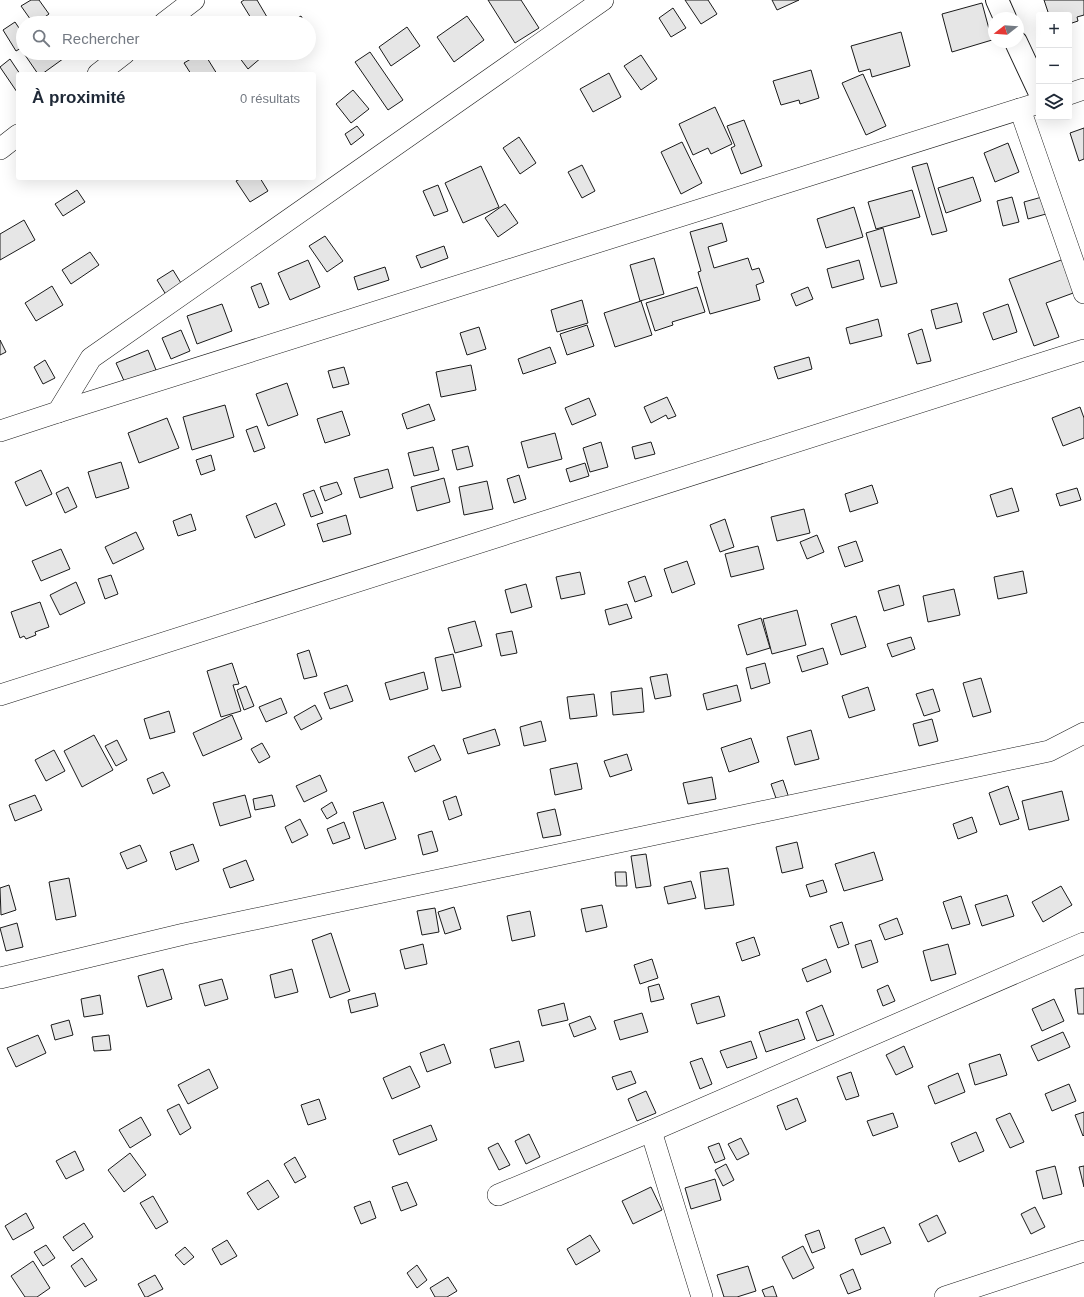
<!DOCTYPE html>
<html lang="fr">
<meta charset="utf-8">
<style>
:root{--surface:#fff;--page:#f6f6f7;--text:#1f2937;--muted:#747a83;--line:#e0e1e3}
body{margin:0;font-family:Arial,sans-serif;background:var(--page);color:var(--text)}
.controls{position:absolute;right:12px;top:12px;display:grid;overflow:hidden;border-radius:4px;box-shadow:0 4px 16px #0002}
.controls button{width:36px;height:36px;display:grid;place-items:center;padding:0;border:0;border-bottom:1px solid var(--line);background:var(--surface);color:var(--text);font:20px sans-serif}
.compass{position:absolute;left:988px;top:12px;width:36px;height:36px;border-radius:50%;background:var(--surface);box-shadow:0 4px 16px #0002;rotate:253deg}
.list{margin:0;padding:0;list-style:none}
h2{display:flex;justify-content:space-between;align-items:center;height:52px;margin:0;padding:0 16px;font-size:17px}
h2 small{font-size:13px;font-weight:400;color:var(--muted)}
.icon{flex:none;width:22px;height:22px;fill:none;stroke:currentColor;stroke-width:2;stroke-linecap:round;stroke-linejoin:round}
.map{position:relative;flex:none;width:1084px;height:1297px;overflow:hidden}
.search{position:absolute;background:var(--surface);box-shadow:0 4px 16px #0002;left:16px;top:16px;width:300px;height:44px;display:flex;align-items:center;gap:10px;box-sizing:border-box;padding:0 14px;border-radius:22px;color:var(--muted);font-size:15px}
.panel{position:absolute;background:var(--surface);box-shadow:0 4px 16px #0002;left:16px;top:72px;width:300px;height:108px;border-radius:4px}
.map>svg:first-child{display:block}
</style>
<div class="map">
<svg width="1084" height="1297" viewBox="0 0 1084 1297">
<rect width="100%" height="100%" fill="#fff"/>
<g fill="#e6e6e6" stroke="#1a1a1a">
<path d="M31 0H39L49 14 36 23H33L21 6Z"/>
<path d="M244 0H257L267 17 257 23H254L241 2Z"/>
<path d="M488 0H521L539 28 515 43Z"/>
<path d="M685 0H708L717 14 701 24Z"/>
<path d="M772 0H799L777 10Z"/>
<path d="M1044 0H1084V15L1077 17 1078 21 1069 24V15H1049Z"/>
<path d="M982 3 992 40 952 52 942 14Z"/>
<path d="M673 8 686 28 671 37 659 18Z"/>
<path d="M301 16 305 23H289Z"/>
<path d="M467 16 484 40 454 62 437 37Z"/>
<path d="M15 22 23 34V47L16 51 3 30Z"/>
<path d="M407 27 420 46 391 66 379 47Z"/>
<path d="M901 32 910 66 872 77 870 69 859 72 851 46Z"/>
<path d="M370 52 403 100 388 110 355 62Z"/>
<path d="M28 53H64L67 56 42 74H38L25 55Z"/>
<path d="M201 53H204L217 74H191L184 63Z"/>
<path d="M236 53H259L262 57 248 69Z"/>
<path d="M641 55 657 79 641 90 624 66Z"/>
<path d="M10 59 20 74H18L17 92 0 67Z"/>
<path d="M811 70 819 98 800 104 799 100 781 105 773 81Z"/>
<path d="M609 73 621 97 593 112 580 89Z"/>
<path d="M863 74 886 126 866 135 842 83Z"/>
<path d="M353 90 369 109 351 123 336 104Z"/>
<path d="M715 107 732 144 711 154 708 148 693 155 679 124Z"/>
<path d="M744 120 762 166 741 174 731 148 735 146 727 126Z"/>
<path d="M357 126 364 135 351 145 345 134Z"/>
<path d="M1084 128V159L1079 161 1070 133Z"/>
<path d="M519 137 536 163 520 174 503 148Z"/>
<path d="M682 142 702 183 681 194 661 152Z"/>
<path d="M1008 143 1019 172 995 182 984 153Z"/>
<path d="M927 163 947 231 932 235 912 167Z"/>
<path d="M582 165 595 191 582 198 568 172Z"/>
<path d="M481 166 499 207 463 223 445 183Z"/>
<path d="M973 177 981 201 946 213 938 188Z"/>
<path d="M242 178H260L268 191 250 202 236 181Z"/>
<path d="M438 185 448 211 434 216 423 191Z"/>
<path d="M77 190 85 202 63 216 55 204Z"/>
<path d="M912 190 920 217 876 229 868 202Z"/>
<path d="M1012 197 1019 222 1003 226 997 201Z"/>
<path d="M1042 197 1046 214 1028 219 1024 202Z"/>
<path d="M505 204 518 223 498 237 485 218Z"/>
<path d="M854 207 863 237 826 248 817 219Z"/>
<path d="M24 220 35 240 0 260V234Z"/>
<path d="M722 223 727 241 708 247 714 268 748 258 752 270 759 268 764 282 756 285 760 300 710 314 698 272 701 271 690 232Z"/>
<path d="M883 228 897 283 881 287 866 233Z"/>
<path d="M325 236 343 261 327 272 309 246Z"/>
<path d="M444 246 448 258 421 268 416 256Z"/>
<path d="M90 252 99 265 71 284 62 270Z"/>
<path d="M654 258 664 294 640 301 630 265Z"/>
<path d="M1064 259 1076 292 1046 303 1059 337 1034 346 1009 279Z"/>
<path d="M308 260 320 287 290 300 278 273Z"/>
<path d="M859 260 864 279 832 288 827 269Z"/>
<path d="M385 267 389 280 358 290 354 277Z"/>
<path d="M173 270 184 288 168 298 157 280Z"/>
<path d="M261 283 269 304 259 308 251 287Z"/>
<path d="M52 286 63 305 36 321 25 303Z"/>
<path d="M697 287 705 312 672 322 673 325 655 331 646 303Z"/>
<path d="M808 287 813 299 796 306 791 294Z"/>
<path d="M582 300 588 323 557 332 551 310Z"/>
<path d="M641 301 652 335 615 347 604 313Z"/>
<path d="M957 303 962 322 936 329 931 310Z"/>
<path d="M222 304 232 331 197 344 187 316Z"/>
<path d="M1008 304 1017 332 993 340 983 313Z"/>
<path d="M878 319 882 336 850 344 846 328Z"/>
<path d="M587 325 594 346 567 355 560 334Z"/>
<path d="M479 327 486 349 467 355 460 333Z"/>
<path d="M922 329 931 361 917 364 908 334Z"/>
<path d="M181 330 190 351 171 359 162 338Z"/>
<path d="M0 340 6 352 0 355Z"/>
<path d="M550 347 556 363 523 374 518 359Z"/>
<path d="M148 350 156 370 125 383 116 363Z"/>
<path d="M809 357 812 369 778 379 774 367Z"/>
<path d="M45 360 55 378 43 384 34 367Z"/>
<path d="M471 365 476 390 441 397 436 372Z"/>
<path d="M344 367 349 384 333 388 328 371Z"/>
<path d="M287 383 298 415 268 426 256 394Z"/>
<path d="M667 397 676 416 668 419 666 415 651 423 644 407Z"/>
<path d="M589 398 596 415 572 425 565 408Z"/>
<path d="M429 404 435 420 407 429 402 414Z"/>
<path d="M225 405 234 437 192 450 183 417Z"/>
<path d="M1080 407 1084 418V438L1063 446 1052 418Z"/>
<path d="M342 411 350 435 325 443 317 419Z"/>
<path d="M167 418 179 448 139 463 128 433Z"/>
<path d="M257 426 265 448 254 452 246 430Z"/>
<path d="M555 433 562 459 528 468 521 442Z"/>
<path d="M601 442 608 467 590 472 583 448Z"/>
<path d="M651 442 655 454 635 459 632 447Z"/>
<path d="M468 446 473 466 457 470 452 450Z"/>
<path d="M433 447 439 470 414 476 408 453Z"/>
<path d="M211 455 215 470 201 475 196 460Z"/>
<path d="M121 462 129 488 96 498 88 472Z"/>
<path d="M585 463 589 476 570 482 566 469Z"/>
<path d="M388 469 393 488 360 498 354 478Z"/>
<path d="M41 470 52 494 26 506 15 482Z"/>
<path d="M519 475 526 499 514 503 507 479Z"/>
<path d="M444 478 450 502 417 511 411 487Z"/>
<path d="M487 481 493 509 464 515 459 487Z"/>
<path d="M337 482 342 494 325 501 320 487Z"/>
<path d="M872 485 878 503 850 512 845 494Z"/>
<path d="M68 487 77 507 65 513 56 493Z"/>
<path d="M1012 488 1019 511 997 517 990 495Z"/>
<path d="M1077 488 1081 500 1060 506 1056 494Z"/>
<path d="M314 490 323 513 311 517 303 494Z"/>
<path d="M276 503 285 525 255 538 246 516Z"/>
<path d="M804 509 810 533 777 541 771 517Z"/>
<path d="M191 514 196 530 178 536 173 521Z"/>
<path d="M346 515 351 534 323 542 317 524Z"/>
<path d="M725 519 734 547 720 552 710 525Z"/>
<path d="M136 532 144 549 113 564 105 547Z"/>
<path d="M817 535 824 552 807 559 800 542Z"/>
<path d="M856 541 863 561 845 567 838 547Z"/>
<path d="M758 546 764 569 731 577 725 554Z"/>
<path d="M61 549 70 569 41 581 32 561Z"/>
<path d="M687 561 695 584 672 593 664 569Z"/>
<path d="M1023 571 1027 593 998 599 994 577Z"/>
<path d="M580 572 585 594 561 599 556 577Z"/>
<path d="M111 575 118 594 105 599 98 579Z"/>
<path d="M645 576 652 596 635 602 628 582Z"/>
<path d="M76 582 85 603 60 615 50 595Z"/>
<path d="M526 584 532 607 511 613 505 590Z"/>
<path d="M899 585 904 605 884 611 878 591Z"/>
<path d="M954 589 960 615 928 622 923 596Z"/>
<path d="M40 602 49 627 35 632 36 635 26 639 24 636 20 638 11 612Z"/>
<path d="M627 604 632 618 609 625 605 610Z"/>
<path d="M797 610 806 645 772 654 763 619Z"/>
<path d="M856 616 866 647 841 655 831 624Z"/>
<path d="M761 618 770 648 747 655 738 625Z"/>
<path d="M475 621 482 646 455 653 448 628Z"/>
<path d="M512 631 517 653 501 656 496 634Z"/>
<path d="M911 637 915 649 892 657 887 644Z"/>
<path d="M823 648 828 664 802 672 797 656Z"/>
<path d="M309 650 317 676 304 679 297 654Z"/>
<path d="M453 654 461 687 442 691 435 658Z"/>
<path d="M232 663 239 684 233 685 241 711 221 717 207 671Z"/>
<path d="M765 663 770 683 751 689 746 668Z"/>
<path d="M424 672 428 689 390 700 385 683Z"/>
<path d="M667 674 671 696 655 699 650 677Z"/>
<path d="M981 678 991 712 973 717 963 683Z"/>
<path d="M347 685 353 701 330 709 324 693Z"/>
<path d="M737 685 741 701 707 710 703 694Z"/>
<path d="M246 686 254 706 244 710 237 690Z"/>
<path d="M868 687 875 710 849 718 842 696Z"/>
<path d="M642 688 644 712 613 715 611 692Z"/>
<path d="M933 689 940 711 924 716 916 694Z"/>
<path d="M594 694 597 716 570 719 567 697Z"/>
<path d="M281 698 287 713 266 722 259 707Z"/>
<path d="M315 705 322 719 301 730 294 717Z"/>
<path d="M169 711 175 732 150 739 144 719Z"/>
<path d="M232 715 242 739 203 756 193 733Z"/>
<path d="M932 719 938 741 919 746 913 724Z"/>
<path d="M541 721 546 741 524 746 520 727Z"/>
<path d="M495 729 500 745 468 754 463 739Z"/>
<path d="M811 730 819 759 795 765 787 737Z"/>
<path d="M94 735 113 770 82 787 64 751Z"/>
<path d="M751 738 759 762 729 772 721 748Z"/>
<path d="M117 740 127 760 116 766 105 746Z"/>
<path d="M262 743 270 757 259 763 251 749Z"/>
<path d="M434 745 441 760 415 772 408 757Z"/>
<path d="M54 750 65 771 46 781 35 760Z"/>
<path d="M627 754 632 770 610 777 604 761Z"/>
<path d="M577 763 582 789 555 795 550 769Z"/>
<path d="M163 772 170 786 153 794 147 779Z"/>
<path d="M320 775 327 791 304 802 296 786Z"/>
<path d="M712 777 716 799 688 804 683 783Z"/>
<path d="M783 780 790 801 778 804 771 784Z"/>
<path d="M1008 786 1019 819 1000 825 989 793Z"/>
<path d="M1062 791 1069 820 1029 830 1022 801Z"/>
<path d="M35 795 42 810 15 821 9 805Z"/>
<path d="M245 795 251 817 220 826 213 803Z"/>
<path d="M272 795 275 806 255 810 253 799Z"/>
<path d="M456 796 462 815 449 820 443 801Z"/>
<path d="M332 802 337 813 327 819 321 809Z"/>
<path d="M383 802 396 839 365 849 353 812Z"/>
<path d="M555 809 561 835 543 838 537 813Z"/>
<path d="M972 817 977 832 958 839 953 824Z"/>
<path d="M300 819 308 835 292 843 285 827Z"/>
<path d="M344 822 350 838 333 844 327 829Z"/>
<path d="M432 831 438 851 423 855 418 835Z"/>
<path d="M797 842 803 868 782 873 776 847Z"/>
<path d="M193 844 199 861 176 870 170 852Z"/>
<path d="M140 845 147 861 127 869 120 853Z"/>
<path d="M874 852 883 880 844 891 835 864Z"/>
<path d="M646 854 651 886 636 888 631 856Z"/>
<path d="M246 860 254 880 230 888 223 869Z"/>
<path d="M728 868 734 905 705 909 700 872Z"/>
<path d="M615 872H626L627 886H616Z"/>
<path d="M69 878 76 916 56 920 49 882Z"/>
<path d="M823 880 827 892 810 897 806 885Z"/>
<path d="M691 881 696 898 668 904 664 887Z"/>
<path d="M9 885 16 910 1 915 0 888Z"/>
<path d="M1061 886 1072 905 1043 922 1032 902Z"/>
<path d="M1007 895 1014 916 982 926 975 905Z"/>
<path d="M961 896 970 924 952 929 943 902Z"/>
<path d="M602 905 607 927 586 932 581 909Z"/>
<path d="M454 907 461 929 445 934 438 912Z"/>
<path d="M435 908 439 932 422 935 417 911Z"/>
<path d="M530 911 535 936 512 941 507 916Z"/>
<path d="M897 918 903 934 885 940 879 925Z"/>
<path d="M842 922 849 944 838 948 830 926Z"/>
<path d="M17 923 23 947 6 951 0 928Z"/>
<path d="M331 933 350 991 330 998 312 940Z"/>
<path d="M754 937 760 955 742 961 736 943Z"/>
<path d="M871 940 878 962 862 968 855 945Z"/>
<path d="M423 944 427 964 405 969 400 950Z"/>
<path d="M948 944 956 974 931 981 923 951Z"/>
<path d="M652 959 658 978 640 984 634 965Z"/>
<path d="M826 959 831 972 807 982 802 969Z"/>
<path d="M163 969 172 999 147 1007 138 976Z"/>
<path d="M292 969 298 992 275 998 270 975Z"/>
<path d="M222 979 228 999 205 1006 199 985Z"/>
<path d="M659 984 664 999 651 1002 648 987Z"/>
<path d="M888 985 895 1001 883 1006 877 990Z"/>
<path d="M1084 988V1014H1078L1075 989Z"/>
<path d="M375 993 378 1006 351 1013 348 1000Z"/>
<path d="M100 995 103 1014 84 1017 81 999Z"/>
<path d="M719 996 725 1016 697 1024 691 1004Z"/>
<path d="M1054 999 1064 1021 1042 1031 1032 1009Z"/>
<path d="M564 1003 568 1020 542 1026 538 1010Z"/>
<path d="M822 1005 834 1035 817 1041 806 1012Z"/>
<path d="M642 1013 648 1032 620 1040 614 1021Z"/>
<path d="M590 1016 596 1029 574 1037 569 1024Z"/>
<path d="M798 1019 805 1039 766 1052 759 1032Z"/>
<path d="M69 1020 73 1035 55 1040 51 1025Z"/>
<path d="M1063 1032 1070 1047 1038 1061 1031 1046Z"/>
<path d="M38 1035 46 1053 16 1067 7 1048Z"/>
<path d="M109 1035 111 1050 94 1051 92 1037Z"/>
<path d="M519 1041 524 1061 495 1068 490 1049Z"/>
<path d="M751 1041 757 1058 727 1068 720 1051Z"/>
<path d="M444 1044 451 1063 427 1072 420 1053Z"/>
<path d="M904 1046 913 1067 896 1075 886 1055Z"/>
<path d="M1000 1054 1007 1075 975 1085 969 1064Z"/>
<path d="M702 1058 712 1084 700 1089 690 1062Z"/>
<path d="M410 1066 420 1087 392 1099 383 1078Z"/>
<path d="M209 1069 218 1088 188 1104 178 1085Z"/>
<path d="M631 1071 636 1083 617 1090 612 1077Z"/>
<path d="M851 1072 859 1096 846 1100 837 1077Z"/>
<path d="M958 1073 965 1092 935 1104 928 1086Z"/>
<path d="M1069 1084 1076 1101 1052 1111 1045 1094Z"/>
<path d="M646 1091 656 1113 637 1121 628 1099Z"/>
<path d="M797 1098 806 1121 786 1130 777 1106Z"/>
<path d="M319 1099 326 1119 308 1125 301 1105Z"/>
<path d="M179 1104 191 1128 180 1135 167 1110Z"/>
<path d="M1084 1112V1135L1083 1136 1075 1115Z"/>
<path d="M893 1113 898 1127 873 1136 867 1121Z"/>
<path d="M1010 1113 1024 1142 1010 1148 996 1119Z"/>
<path d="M141 1117 151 1135 130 1148 119 1130Z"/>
<path d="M431 1125 437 1140 399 1155 393 1140Z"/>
<path d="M976 1132 984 1151 959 1162 951 1143Z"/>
<path d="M529 1134 540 1157 526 1164 515 1141Z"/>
<path d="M741 1138 749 1154 737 1160 728 1144Z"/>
<path d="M498 1143 510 1165 499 1170 488 1148Z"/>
<path d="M719 1143 725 1159 715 1163 708 1147Z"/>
<path d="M75 1151 84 1170 66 1179 56 1161Z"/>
<path d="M130 1153 146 1175 124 1192 108 1170Z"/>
<path d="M295 1157 306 1177 295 1183 284 1164Z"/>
<path d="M726 1164 734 1180 723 1186 715 1170Z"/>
<path d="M1055 1166 1062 1194 1043 1199 1036 1171Z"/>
<path d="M1084 1166V1187L1079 1167Z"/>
<path d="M715 1179 721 1200 691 1209 685 1188Z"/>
<path d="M268 1180 279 1197 258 1210 247 1193Z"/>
<path d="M407 1182 417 1205 401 1211 392 1187Z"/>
<path d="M651 1187 662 1210 633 1224 622 1201Z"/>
<path d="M153 1196 168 1222 156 1229 140 1203Z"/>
<path d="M370 1201 376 1218 361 1224 354 1207Z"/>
<path d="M1035 1207 1045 1227 1031 1234 1021 1214Z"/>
<path d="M26 1213 34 1228 13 1240 5 1226Z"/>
<path d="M937 1215 946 1233 928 1242 919 1224Z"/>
<path d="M84 1223 93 1237 73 1251 63 1237Z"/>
<path d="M884 1227 891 1243 861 1255 855 1239Z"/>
<path d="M819 1230 825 1248 812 1253 805 1235Z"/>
<path d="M590 1235 600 1251 576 1265 567 1249Z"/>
<path d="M227 1240 237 1256 221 1265 212 1249Z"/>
<path d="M46 1245 55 1258 43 1266 34 1252Z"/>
<path d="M803 1246 814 1268 793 1279 782 1257Z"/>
<path d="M185 1247 194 1257 184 1265 175 1255Z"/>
<path d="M82 1258 97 1280 85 1287 71 1266Z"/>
<path d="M33 1261 50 1288 37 1297H25L11 1276Z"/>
<path d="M417 1265 427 1280 417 1288 407 1273Z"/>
<path d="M748 1266 756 1291 737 1297H724L717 1275Z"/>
<path d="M853 1269 861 1289 848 1294 840 1275Z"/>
<path d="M155 1275 163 1289 147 1297H145L138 1284Z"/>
<path d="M448 1277 457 1291 447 1297H435L430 1288Z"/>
<path d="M773 1286 777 1297H765L762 1290Z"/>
</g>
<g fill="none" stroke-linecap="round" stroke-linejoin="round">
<g stroke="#1a1a1a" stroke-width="22">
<g id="street">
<path d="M164 23 194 0"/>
<path d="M98 74 125 53"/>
<path d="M1069 94 1084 89"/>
<path d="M1020 109 1084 293"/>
<path d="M0 149 18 135"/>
<path d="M58 412 91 358 603 0"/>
<path d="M0 431 58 412 1039 103"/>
<path d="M0 695 1084 350"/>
<path d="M0 978 184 934 1049 751 1084 733"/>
<path d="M651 1131 702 1297"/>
<path d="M498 1195 651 1131 1084 943"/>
<path d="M945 1297 1084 1251"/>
</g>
</g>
<g stroke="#1a1a1a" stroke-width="24">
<g id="secondary">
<path d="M997 0 1005 18"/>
<path d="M1016 42 1039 91"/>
</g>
</g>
<use href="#street" stroke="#fff" stroke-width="21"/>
<use href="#secondary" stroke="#fff" stroke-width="22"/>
</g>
</svg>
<div class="controls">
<button>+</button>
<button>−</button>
<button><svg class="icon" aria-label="layers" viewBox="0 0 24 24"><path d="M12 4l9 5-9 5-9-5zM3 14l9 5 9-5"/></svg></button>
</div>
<svg class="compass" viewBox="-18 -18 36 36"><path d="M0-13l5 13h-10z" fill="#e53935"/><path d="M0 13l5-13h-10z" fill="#747a83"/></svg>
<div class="search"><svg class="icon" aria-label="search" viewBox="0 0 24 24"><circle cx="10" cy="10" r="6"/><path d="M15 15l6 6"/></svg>Rechercher</div>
<section class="panel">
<h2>À proximité<small>0 résultats</small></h2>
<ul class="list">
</ul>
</section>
</div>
